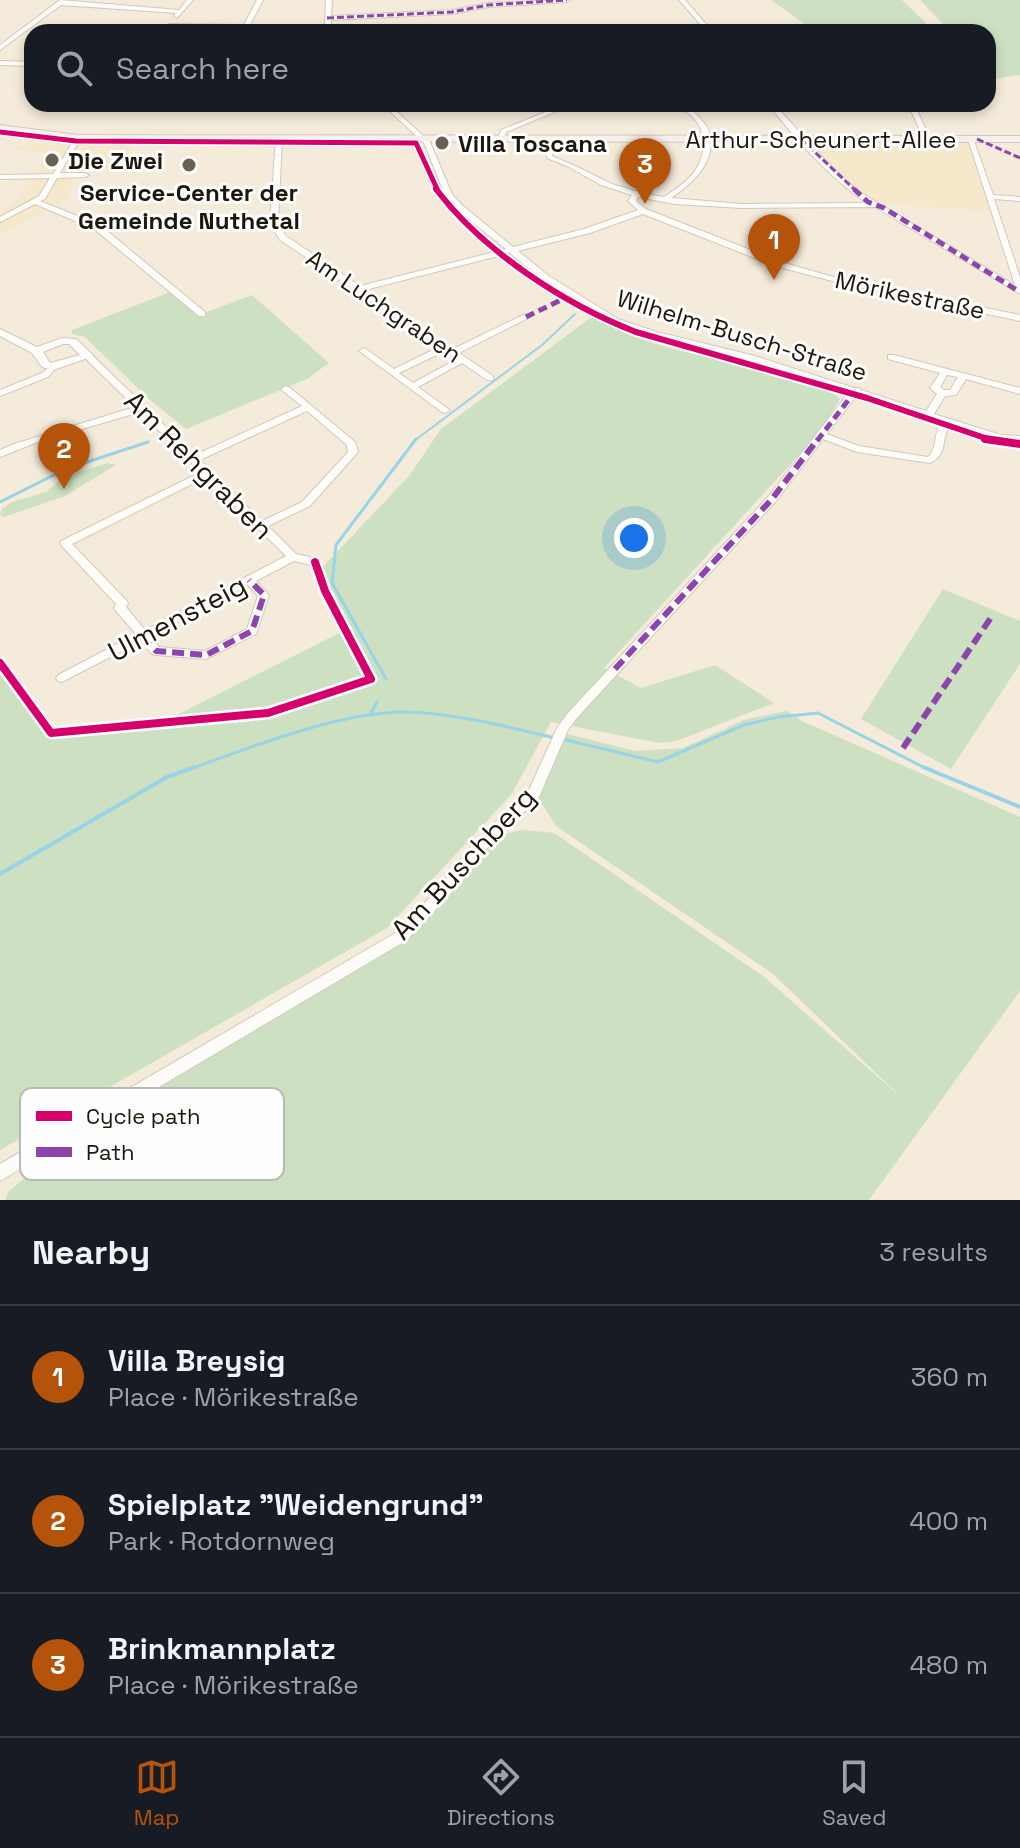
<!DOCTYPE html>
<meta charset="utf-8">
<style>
:root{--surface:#171b24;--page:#20242c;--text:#f1f3f6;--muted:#9ea1a6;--line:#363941;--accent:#b45309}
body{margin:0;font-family:"Space Grotesk",sans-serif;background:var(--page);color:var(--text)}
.you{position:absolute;left:634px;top:538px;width:28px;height:28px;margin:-20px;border:6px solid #fff;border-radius:50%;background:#1a73e8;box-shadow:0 0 0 12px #1a73e833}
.badge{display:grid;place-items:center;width:52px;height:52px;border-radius:50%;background:var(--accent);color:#fff;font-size:26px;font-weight:700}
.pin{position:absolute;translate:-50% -66px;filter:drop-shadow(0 2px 4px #0008)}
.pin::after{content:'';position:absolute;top:42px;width:28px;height:24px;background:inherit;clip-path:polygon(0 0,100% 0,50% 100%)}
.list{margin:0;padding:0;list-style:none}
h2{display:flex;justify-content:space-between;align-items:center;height:104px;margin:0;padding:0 32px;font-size:34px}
h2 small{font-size:26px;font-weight:400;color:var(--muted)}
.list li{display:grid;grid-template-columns:52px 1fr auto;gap:24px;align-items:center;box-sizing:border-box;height:144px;padding:0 32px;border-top:2px solid var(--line)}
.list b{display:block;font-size:30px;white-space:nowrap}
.list p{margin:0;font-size:26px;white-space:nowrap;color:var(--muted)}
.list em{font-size:26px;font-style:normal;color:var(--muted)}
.icon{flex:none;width:44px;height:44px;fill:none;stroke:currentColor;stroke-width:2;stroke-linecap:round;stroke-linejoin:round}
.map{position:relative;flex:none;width:1020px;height:1200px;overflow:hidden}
.search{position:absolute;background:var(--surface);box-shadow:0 4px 12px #0003;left:24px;right:24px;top:24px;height:88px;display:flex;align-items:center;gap:20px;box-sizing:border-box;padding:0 28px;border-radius:24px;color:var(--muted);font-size:30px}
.sheet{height:536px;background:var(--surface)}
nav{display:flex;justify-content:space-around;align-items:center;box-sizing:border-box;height:112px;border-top:2px solid var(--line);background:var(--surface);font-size:22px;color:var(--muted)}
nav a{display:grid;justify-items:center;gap:4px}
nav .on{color:var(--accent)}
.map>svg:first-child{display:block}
</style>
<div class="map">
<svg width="1020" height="1200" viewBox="0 0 1020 1200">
<rect width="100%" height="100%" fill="#f4ebda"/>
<g fill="#f6e8cb">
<path d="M32 141 81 144 134 143 125 170 80 173 62 203 0 234V210L16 203 48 153 14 149Z"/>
<path d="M809 142H970L990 211 875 204Z"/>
</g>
<g fill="#cde1c2">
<path d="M771 0H902L935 32H822L813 30Z"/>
<path d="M920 0H1020V75L988 80V32H951Z"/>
<path d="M173 291 202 314 252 295 329 363 307 379 186 429 149 399 85 337 72 334V330Z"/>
<path d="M593 316C650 352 725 357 789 377 807 382 826 386 840 399L819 433 604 668 641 688 715 665 774 703 676 741 659 743 551 722 511 795 387 928 0 1150V670L48 736 165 727 167 720 341 632 316 574 409 476 441 429Z"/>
<path d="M107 463 116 465 65 496 4 517 0 515 2 509 12 502 46 492 64 477Z"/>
<path d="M943 589 1020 621V664L951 769 861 719Z"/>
<path d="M787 711 802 721 1020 817V991L869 1200H5L8 1192 74 1135 402 936 490 837 522 830 554 833 763 976 903 1099 773 974 556 826 539 799 567 734 636 751 683 748 746 719Z"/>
</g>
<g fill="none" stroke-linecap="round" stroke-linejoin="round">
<path stroke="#98d4e5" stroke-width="2" d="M414 441 542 345 575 314"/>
<g stroke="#98d4e5" stroke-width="3">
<path d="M0 502 66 469 148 442"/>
<path d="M386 679 332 583 336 545 416 439"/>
<path d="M370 715 377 702"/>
<path d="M566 740 658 762 744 725 778 717 818 713 927 769"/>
<path d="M189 769C253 747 335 713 403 712 449 712 510 727 555 738"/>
</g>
<g stroke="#98d4e5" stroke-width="4">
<path d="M923 767 1020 807"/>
<path d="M0 874 167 777 195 767"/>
</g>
<g stroke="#d0c9bc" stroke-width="2">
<g id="minor">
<path d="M60 0 179 10 187 0H193L177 18 174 16 176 13 61 5 0 50V45Z"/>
<path d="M257 0H263L250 25 328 26 331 28 328 30 169 28 166 26 169 24 244 25Z"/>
<path d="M326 0H332L331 16 452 10 488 3 570 0 567 2 488 7 452 14 331 20V24L328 26 325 24Z"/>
<path d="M679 0H685L713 32H707Z"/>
<path d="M0 61 32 62V66L0 65Z"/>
<path d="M382 104H389L394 108 405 104H414L397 112 430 142 452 194 462 205 513 247 584 229 638 210 628 201 632 195 601 185 569 167 547 158 546 137 551 138 552 156 554 157 573 165 612 184 645 194 664 197C673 191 682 185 690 177 707 159 710 129 688 113 683 110 676 108 671 104 681 104 691 108 698 116 702 121 708 126 709 132 718 161 692 184 671 198L742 204 867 203C828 177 797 140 768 104H774L827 162 858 191 1015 285 968 139 973 138 993 195 1020 197V201L994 199 1020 277V294L875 207 742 208 675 204 638 197 636 201 646 209 781 262 837 278 1020 315V321L836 282 775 266 643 214 590 233 518 251 549 276 618 319 657 332 755 356 854 388H859L861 390 926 411 937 394 930 388 940 373 888 359V355H894L1020 388V394L966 379 956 395 945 396 934 414 1001 435 1020 436V442L1000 441 950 425C940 440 949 454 930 463L857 452 823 439 776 501 576 719 568 730 539 797 483 852 448 897 407 940 0 1181V1164L397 932 438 889 473 844 529 790 557 728 568 713 768 497 849 392 749 360 651 336 612 323 543 280 510 253 365 290 453 349 523 315 526 314 530 317 459 353 493 376V380H487L462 363 418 387 450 410 445 413 442 412 359 351 363 348 366 349 394 369 439 347 280 240 270 224 276 138 279 136 282 138 278 224 286 236 360 286 506 249 456 209 445 195 424 143ZM445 351 457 359 413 383 399 373ZM947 375 958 377 950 390H944L940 387ZM857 395 942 422C933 432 938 448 928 457L859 446 827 434Z"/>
<path d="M565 104H574L506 132 503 139 498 138 501 130Z"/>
<path d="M908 104H914L930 139 929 140 924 139Z"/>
<path d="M76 137 81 138 60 173H85L89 175 85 177 57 178 45 199 40 201 100 225 205 312V316H199L94 229 35 204 0 222V217L39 196 50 178 0 179V175L53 174Z"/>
<path d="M88 353 91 354 195 455 302 406 283 391 281 389 286 386 289 387 355 442 358 452 310 506 268 526 296 554 319 559 320 562 315 566 294 561 256 581 269 595 256 634 206 659 156 655 152 654 141 641 62 682 58 681 56 678 58 675 136 634 116 611 114 608 116 604 61 545 60 543 61 541 201 472 140 412 38 442 0 457V450L14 444 135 407 85 358V354ZM307 411 347 445 348 452 302 502 262 521 213 473 212 470 209 469 200 460ZM206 477 286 556 145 630 126 607 128 603 126 600 72 544ZM248 585 258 596 247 629 205 651 159 647 150 637Z"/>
<path d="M53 364 57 367 48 377 0 396V390L42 373Z"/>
</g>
</g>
<g stroke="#d0c9bc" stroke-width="2">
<path id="tertiary" d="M0 329 37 347 62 338 76 339 94 356 53 370 42 367 32 353 0 336ZM63 344H69L80 355 50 363 43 352Z"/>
</g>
<g stroke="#d0c9bc" stroke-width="2">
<path id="secondary" d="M0 125 78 135 1020 136V142L78 141 0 131Z"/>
</g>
<use href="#minor" fill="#fdfcf9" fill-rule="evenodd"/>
<use href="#tertiary" fill="#fdfcf9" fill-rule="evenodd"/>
<use href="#secondary" fill="#f5efee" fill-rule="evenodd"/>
<g stroke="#8e44ad" stroke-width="3" stroke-dasharray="7 3" stroke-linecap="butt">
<path d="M327 18 452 12 488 5 567 0"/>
<path d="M801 139 856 191"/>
<path d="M977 139 1020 158"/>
</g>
<g stroke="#8e44ad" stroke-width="5" stroke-dasharray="9 5" stroke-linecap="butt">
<path d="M854 189 868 202 884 208 1020 292"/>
<path d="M526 317 567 297"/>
<path d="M817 441 856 390"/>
</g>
<g stroke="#8e44ad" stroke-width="6" stroke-dasharray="12 6" stroke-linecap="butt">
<path d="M142 637 156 651 206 655 252 631 264 595 249 580"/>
<path d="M615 669 772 499 818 439"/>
<path d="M903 748 992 616"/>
</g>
<g stroke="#fdfdfd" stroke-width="8">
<path id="cycleway-far2" d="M0 132 76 141 416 143 438 191"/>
</g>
<g stroke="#fdfdfd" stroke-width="10">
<path id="cycleway-far1" d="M436 189C483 251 564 304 636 332L867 398 994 441"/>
</g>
<g stroke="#fdfdfd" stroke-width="13">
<g id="cycleway">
<path d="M985 439 1020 444"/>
<path d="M0 663 51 733 268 713 371 679 325 591 315 562"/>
</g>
</g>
<use href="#cycleway-far2" stroke="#d6006c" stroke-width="5"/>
<use href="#cycleway-far1" stroke="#d6006c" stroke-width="6"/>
<use href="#cycleway" stroke="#d6006c" stroke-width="8"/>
</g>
<g fill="#686153" stroke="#fdfdfd" stroke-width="3">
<circle cx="442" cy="143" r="8"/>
<circle cx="52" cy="160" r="8"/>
<circle cx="189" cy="165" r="8"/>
</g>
<g text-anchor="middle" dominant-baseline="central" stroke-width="6" stroke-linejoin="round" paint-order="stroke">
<g font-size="24" fill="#1c160b" stroke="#fdfdfd">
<text x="821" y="139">Arthur-Scheunert-Allee</text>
<text transform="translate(910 295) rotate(12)">Mörikestraße</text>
<text transform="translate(384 306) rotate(34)">Am Luchgraben</text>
<text transform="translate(742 335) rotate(17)">Wilhelm-Busch-Straße</text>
</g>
<g font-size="24" font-weight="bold" fill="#1c160b" stroke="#fdfdfd" text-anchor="start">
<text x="458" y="143">Villa Toscana</text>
<text x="68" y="160">Die Zwei</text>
<text x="189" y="192" text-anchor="middle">Service-Center der<tspan x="189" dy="28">Gemeinde Nuthetal</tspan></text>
</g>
<g font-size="28" fill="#1c160b" stroke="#fdfdfd">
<text transform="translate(199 465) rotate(45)">Am Rehgraben</text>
<text transform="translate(177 618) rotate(-28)">Ulmensteig</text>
<text transform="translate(463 863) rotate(-47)">Am Buschberg</text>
</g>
</g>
<rect x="20" y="1088" width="264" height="92" rx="12" fill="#fdfdfd" stroke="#bab8b4" stroke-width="2"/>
<rect x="36" y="1111" width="36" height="10" fill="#d6006c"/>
<rect x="36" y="1147" width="36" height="10" fill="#8e44ad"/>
<g font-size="22" fill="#1c160b">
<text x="86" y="1124">Cycle path</text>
<text x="86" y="1160">Path</text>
</g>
</svg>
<div class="you"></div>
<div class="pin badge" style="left:774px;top:280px">1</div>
<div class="pin badge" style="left:64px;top:489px">2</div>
<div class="pin badge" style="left:645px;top:204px">3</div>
<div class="search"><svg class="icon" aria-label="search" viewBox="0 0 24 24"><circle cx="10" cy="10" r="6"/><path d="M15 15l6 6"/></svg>Search here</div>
</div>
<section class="sheet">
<h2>Nearby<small>3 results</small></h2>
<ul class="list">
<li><span class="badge">1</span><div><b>Villa Breysig</b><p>Place · Mörikestraße</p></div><em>360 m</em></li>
<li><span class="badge">2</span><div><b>Spielplatz &quot;Weidengrund&quot;</b><p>Park · Rotdornweg</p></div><em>400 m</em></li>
<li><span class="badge">3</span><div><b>Brinkmannplatz</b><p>Place · Mörikestraße</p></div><em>480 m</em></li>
</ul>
</section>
<nav>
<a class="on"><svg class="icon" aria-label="map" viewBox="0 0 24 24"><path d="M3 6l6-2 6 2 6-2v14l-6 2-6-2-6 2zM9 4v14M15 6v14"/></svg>Map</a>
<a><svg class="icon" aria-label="directions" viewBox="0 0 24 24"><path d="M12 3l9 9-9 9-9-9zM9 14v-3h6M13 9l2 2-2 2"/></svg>Directions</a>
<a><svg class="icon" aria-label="saved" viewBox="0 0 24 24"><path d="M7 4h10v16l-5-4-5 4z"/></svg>Saved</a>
</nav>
